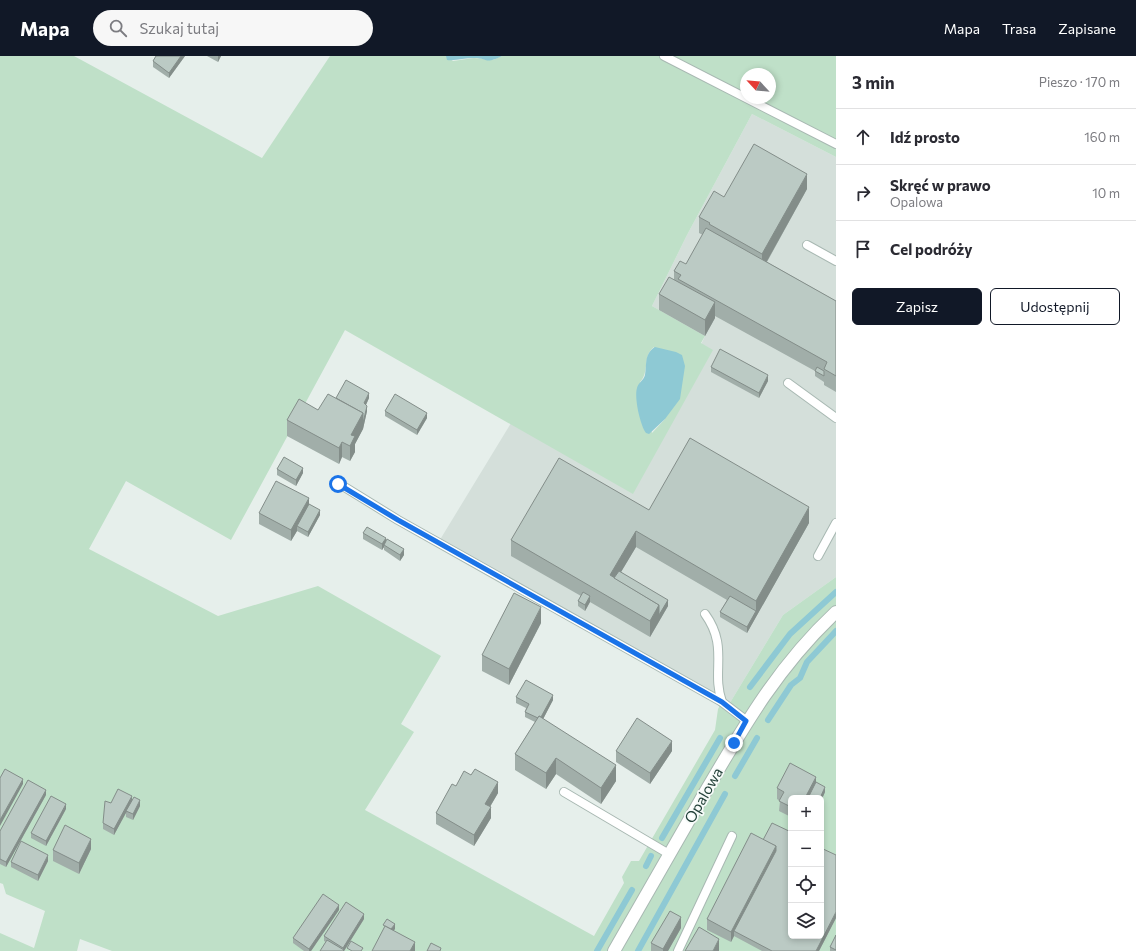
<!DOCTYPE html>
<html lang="pl">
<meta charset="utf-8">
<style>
:root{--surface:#fff;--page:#f7f7f7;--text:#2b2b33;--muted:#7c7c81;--line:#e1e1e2;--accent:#111827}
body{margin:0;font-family:Commissioner,sans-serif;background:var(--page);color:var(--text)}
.controls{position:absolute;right:12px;bottom:12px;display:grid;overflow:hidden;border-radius:6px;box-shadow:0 2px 6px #0003}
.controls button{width:36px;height:36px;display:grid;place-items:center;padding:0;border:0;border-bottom:1px solid var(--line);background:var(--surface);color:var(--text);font:20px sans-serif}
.compass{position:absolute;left:740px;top:12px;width:36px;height:36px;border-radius:50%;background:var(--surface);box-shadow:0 2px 6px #0003;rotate:296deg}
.stop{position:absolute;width:12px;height:12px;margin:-9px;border:3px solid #1a73e8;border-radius:50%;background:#fff}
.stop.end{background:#1a73e8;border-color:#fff;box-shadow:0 1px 4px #0008}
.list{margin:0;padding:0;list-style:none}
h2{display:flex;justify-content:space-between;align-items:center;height:52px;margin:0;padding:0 16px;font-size:17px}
h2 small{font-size:13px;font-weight:400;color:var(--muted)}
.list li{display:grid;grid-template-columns:26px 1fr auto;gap:12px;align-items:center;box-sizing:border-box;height:56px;padding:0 16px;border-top:1px solid var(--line)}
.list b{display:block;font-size:15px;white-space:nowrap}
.list p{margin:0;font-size:13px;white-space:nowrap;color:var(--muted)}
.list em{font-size:13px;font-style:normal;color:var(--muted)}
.actions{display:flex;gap:8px;padding:12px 16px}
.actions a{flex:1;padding:9px 0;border:1px solid var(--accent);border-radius:6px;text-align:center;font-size:14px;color:var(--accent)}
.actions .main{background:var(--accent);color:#fff}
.icon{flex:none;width:22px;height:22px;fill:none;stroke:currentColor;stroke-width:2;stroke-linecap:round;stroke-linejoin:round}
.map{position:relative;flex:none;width:836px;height:895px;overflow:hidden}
header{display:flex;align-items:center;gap:24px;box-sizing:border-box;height:56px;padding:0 20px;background:var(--accent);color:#fff}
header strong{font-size:19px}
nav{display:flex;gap:22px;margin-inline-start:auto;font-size:14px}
.search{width:280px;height:36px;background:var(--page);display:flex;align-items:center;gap:10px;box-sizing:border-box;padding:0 14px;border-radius:22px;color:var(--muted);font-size:15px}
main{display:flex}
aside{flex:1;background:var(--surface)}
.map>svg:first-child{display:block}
</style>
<header>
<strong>Mapa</strong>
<div class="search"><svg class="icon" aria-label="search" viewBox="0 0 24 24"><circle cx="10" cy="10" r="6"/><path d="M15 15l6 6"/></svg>Szukaj tutaj</div>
<nav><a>Mapa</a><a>Trasa</a><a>Zapisane</a></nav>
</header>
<main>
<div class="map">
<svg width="836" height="895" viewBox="0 0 836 895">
<rect width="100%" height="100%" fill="#e6efeb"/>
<path fill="#d4dfda" d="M752 58 836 101V521L783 559 728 650 438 487 511 367 633 437 705 280 652 250 687 179Z"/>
<path fill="#bfe0c8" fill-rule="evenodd" d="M0 0H74L262 102 330 0H446L453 5 474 2 493 4 502 0H836V101L752 58 687 179 652 250 705 280 701 287 713 294 633 438 345 274 231 484 126 425 89 493 218 560 318 530 441 600 401 668 414 676 365 754 594 880 624 827 622 821 631 805H639L715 674 718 653 722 646 728 650 783 559 836 521V895H112L80 883 77 895H0V877L34 892 45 855 6 838 3 828 0 827ZM746 18H770V42H746ZM654 291 665 363 652 377 640 326C650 316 642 300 654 291ZM791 742H821V880H791Z"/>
<g fill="#8ec9d4">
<path d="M446 0H502C484 9 489 2 474 2 464 2 456 5 447 4Z"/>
<path d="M655 291 676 296 682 299 685 310 680 343 665 363 649 378 646 377C640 369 634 341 637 332 638 327 644 324 645 319 647 308 644 298 655 291Z"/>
</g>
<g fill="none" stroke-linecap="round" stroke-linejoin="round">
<g stroke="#8ec9d4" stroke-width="6">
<path d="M750 631 790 578 836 536"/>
<path d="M768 664 791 629 800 622 807 606 836 575"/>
<path d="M735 720 757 682"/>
<path d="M662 782 720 682"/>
<path d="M646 810 651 800"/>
<path d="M597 895 632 834"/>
<path d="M638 895 725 738"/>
</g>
<g stroke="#a8b8b2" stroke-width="10">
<g id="service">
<path d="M664 0 836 88"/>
<path d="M807 189 836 205"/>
<path d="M788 327 836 362"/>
<path d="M338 427 398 464 722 646 747 665"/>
<path d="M818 500 836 467"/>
<path d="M705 558C729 591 711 615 722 646"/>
<path d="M564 736 669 798"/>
<path d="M678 895 732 780"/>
</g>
</g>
<g stroke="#a8b8b2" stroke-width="14">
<path id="minor" d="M614 895C643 845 671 795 700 745 741 675 776 612 836 556"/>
</g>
<use href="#service" stroke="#fff" stroke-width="8"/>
<use href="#minor" stroke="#fff" stroke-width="12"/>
</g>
<g fill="#a1aea9">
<path d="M156 0H185L169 22 153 11V5Z"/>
<path d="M207 0H221L218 6Z"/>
<path d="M807 133 767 206 836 245V336L824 329V326L815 320V315L715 260V262L705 280 659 254V238L674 224V215L686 208 703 179 699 177V161L724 141Z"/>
<path d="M711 311 768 325 759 342 711 316Z"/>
<path d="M336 342H369L366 349 367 355 363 373 355 388V396L350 405 342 401 339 408 287 380V364L318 354Z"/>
<path d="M385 355 427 362 417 379 385 360Z"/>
<path d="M277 413 303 417 296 430 277 419Z"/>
<path d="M309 448 320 459 308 481 297 475 291 485 259 468V457Z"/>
<path d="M649 454 809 467 747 577 720 561V556L727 544 636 491 621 516 668 550 650 581 590 546 585 555 578 550V545L581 540 511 500V484Z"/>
<path d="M363 477 386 486 404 499 400 505 384 494V491L382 494 363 483Z"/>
<path d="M541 567 509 629 482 615V599Z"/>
<path d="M516 641 553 644 543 663 616 725 601 748 556 718 546 733 515 714V698L535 666 525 661V656L526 652 516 647Z"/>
<path d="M616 695H672L650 728 616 706Z"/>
<path d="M816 726 825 736 821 745V742H791V761L779 755 780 745 777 743V732Z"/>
<path d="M456 730 498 737 490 751 491 762 474 790 436 768V757Z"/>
<path d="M46 739 6 811 0 808V775Z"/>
<path d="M132 744 140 750 133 764 126 761V756L114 779 103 773V767L111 747Z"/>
<path d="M66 753 46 790 31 782V777Z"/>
<path d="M91 793 79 818 53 805V794Z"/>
<path d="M48 805 38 825 11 811V806Z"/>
<path d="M339 854 311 895H304L293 887V882Z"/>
<path d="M836 862 819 895H762L734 880 731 886 707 874V863Z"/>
<path d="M364 863 344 895 324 885V880Z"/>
<path d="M681 872 668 895H651V887Z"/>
<path d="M836 879V895H830V891Z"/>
</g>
<g fill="#838d89">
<path d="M181 0H185L169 22V17Z"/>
<path d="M218 0H221L218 6Z"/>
<path d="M807 118V133L762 214V198Z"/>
<path d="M715 246V262L705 280V264Z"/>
<path d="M768 319V325L759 342V337Z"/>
<path d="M369 337V342L364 353V347Z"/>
<path d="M367 350V355L363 373 355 388V396L350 405V390L351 379Z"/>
<path d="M427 357V362L417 379V374Z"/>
<path d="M342 386V401L339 408V392Z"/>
<path d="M303 412V417L296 430V424Z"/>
<path d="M309 442V453L297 470V475L291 485V474Z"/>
<path d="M809 451V467L747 577V571L756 555V545Z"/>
<path d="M320 454V459L308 481V476Z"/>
<path d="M636 475V491L612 531 610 519Z"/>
<path d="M386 482V487L384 489V491L382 494V488Z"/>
<path d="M404 493V499L400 505V499Z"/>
<path d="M590 540V546L585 555V549Z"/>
<path d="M668 544V550L650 581V565L659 549Z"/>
<path d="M541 551V567L509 629V613Z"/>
<path d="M553 639V644L540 669V663Z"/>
<path d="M672 685V695L650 728V717Z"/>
<path d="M556 702V718L546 733V717Z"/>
<path d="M616 709V725L601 748V732Z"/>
<path d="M816 721V731L810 742H805Z"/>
<path d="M23 723V728L0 770V764Z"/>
<path d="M498 726V737L485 759V748Z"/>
<path d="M825 731V736L821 745V742H820Z"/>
<path d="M46 734V739L6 811V806Z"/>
<path d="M132 740V746L114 779V773Z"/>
<path d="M140 744V750L133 764V758Z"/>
<path d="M66 748V753L46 790V785Z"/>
<path d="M491 751V762L474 790V779Z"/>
<path d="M91 783V793L79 818V807Z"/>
<path d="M776 790V801L734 875V880L731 886V876Z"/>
<path d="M48 799V805L38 825V819Z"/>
<path d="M339 849V854L311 895H309V893Z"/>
<path d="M836 856V862L819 895H816Z"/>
<path d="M364 858V863L344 895H343V892Z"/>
<path d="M681 861V872L668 895H663V893Z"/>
<path d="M395 868V873L391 879V873Z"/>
<path d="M719 883V895H713Z"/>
<path d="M415 886V895H410Z"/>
</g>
<g fill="#bbcac4" stroke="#838d89">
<path d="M156 0H181L169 17 153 5Z"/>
<path d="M754 88 807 118 762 198 709 168 710 167 699 161 714 135 724 141Z"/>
<path d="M706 172 836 245V320L824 313 827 306 678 223 681 219 674 215 680 205 686 208Z"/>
<path d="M669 221 715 246 705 264 659 238Z"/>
<path d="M720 293 768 319 759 337 711 311Z"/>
<path d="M817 311 824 315V320L815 315Z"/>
<path d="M346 324 369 337 364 347 367 350 363 367V357L336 342Z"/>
<path d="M328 338 363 357 351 379 355 380 350 390 342 386 339 392 287 364 299 343 318 354Z"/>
<path d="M395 338 427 357 417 374 385 355Z"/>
<path d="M690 382 809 451 756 545 636 475 610 519 659 549 650 565 511 484 559 402 649 454Z"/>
<path d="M284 401 303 412 296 424 277 413Z"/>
<path d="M276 425 309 442 291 474 259 457Z"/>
<path d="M309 448 320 454 308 476 297 470Z"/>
<path d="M367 471 386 482 382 488 363 477Z"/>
<path d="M387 483 404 493 400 499 384 489Z"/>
<path d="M619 515 668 544 659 559V549L614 522Z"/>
<path d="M583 536 590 540 585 549 578 545Z"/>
<path d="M514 537 541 551 509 613 482 599Z"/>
<path d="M730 540 756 555 747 571 720 556Z"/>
<path d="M526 624 553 639 541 661 539 660 538 662 525 656 529 648 516 641Z"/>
<path d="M539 660 616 709 601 732 556 702 546 717 515 698Z"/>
<path d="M637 662 672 685 650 717 616 695Z"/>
<path d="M790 707 816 721 805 742H791V751L779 745 784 736 777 732Z"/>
<path d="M5 713 23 723 0 764V722Z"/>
<path d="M475 713 498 726 485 748 491 751 474 779 436 757 452 728 456 730 464 715 471 719Z"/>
<path d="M28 724 46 734 6 806 0 803V775Z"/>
<path d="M816 726 825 731 820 742H808Z"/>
<path d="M118 733 132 740 114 773 103 767 105 745 111 747Z"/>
<path d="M51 740 66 748 46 785 31 777Z"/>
<path d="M134 741 140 744 133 758 126 755Z"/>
<path d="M772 767 791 776V880H821V792L836 799V856L816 895H772L734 875 776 795V790L763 784Z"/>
<path d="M65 769 91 783 79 807 53 794Z"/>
<path d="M751 777 776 790 731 876 707 863Z"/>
<path d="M21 785 48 799 38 819 11 806Z"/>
<path d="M323 838 339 849 309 893 293 882Z"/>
<path d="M346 846 364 858 343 892 324 880Z"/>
<path d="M670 855 681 861 663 893 651 887Z"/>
<path d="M387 863 395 868 391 873 383 869Z"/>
<path d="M385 870 415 886 410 895H372Z"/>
<path d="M699 871 719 883 713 895H685Z"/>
<path d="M836 879V894L830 891Z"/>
<path d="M327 884 344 894 343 895H320Z"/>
<path d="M351 885 363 892 361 895H352L347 892Z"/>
<path d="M431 887 441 892 440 895H427Z"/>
</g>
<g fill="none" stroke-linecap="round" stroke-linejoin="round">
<path stroke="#1a73e8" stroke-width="5" d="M338 428 398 464 722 646 746 665 734 687"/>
</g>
<g text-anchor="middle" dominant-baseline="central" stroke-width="3.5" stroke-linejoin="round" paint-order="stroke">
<g font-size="15" fill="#24423a" stroke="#f7fbf9">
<text transform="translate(703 739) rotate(-60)">Opalowa</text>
</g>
</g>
</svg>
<div class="controls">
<button>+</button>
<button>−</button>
<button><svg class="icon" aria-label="locate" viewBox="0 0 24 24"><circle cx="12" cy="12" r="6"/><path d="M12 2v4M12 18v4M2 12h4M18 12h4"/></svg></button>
<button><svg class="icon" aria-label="layers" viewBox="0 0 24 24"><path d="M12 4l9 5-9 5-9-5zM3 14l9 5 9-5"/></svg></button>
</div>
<svg class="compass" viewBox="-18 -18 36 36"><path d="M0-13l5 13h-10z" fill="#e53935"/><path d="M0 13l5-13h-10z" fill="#7c7c81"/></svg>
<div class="stop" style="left:338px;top:428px"></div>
<div class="stop end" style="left:734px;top:687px"></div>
</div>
<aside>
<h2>3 min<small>Pieszo · 170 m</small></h2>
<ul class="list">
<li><svg class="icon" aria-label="ahead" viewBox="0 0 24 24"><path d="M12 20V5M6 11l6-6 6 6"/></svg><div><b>Idź prosto</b></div><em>160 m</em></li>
<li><svg class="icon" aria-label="right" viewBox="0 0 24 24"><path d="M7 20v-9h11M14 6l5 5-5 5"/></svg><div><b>Skręć w prawo</b><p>Opalowa</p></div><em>10 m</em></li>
<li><svg class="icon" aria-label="arrive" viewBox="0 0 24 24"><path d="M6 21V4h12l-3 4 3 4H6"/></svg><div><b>Cel podróży</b></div></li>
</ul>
<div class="actions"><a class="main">Zapisz</a><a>Udostępnij</a></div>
</aside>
</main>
